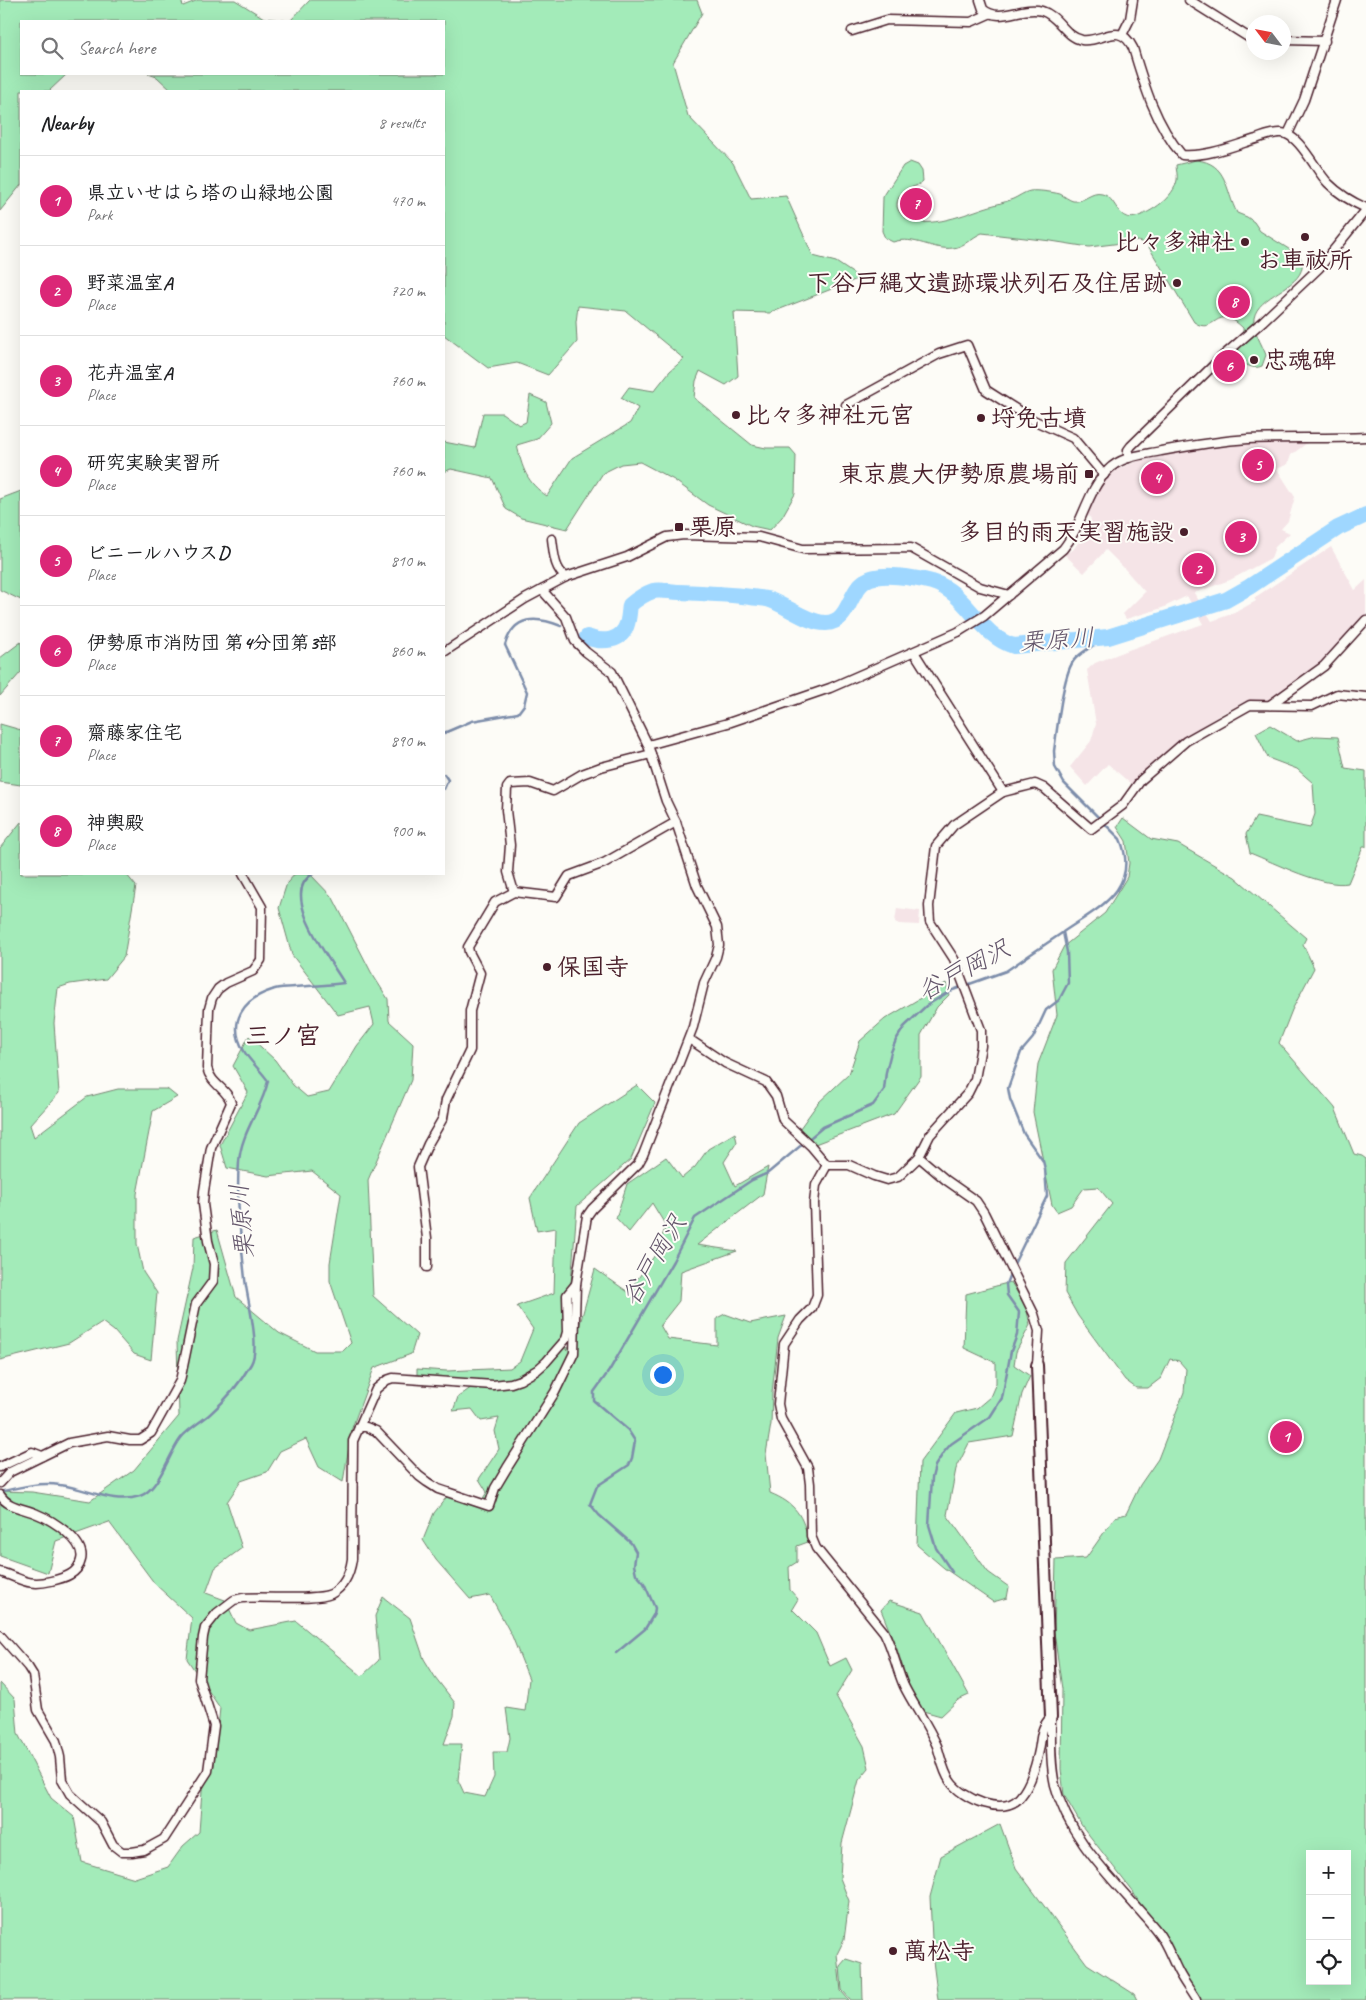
<!DOCTYPE html>
<meta charset="utf-8">
<style>
:root{--surface:#fff;--page:#f2f2f2;--text:#202124;--muted:#757577;--line:#e0e0e0;--accent:#db2777}
body{margin:0;font-family:Caveat,"Klee One",sans-serif;background:var(--page);color:var(--text)}
.controls{position:absolute;right:15px;bottom:15px;display:grid;overflow:hidden;border-radius:0px;box-shadow:0 5px 20px #0002}
.controls button{width:45px;height:45px;display:grid;place-items:center;padding:0;border:0;border-bottom:1px solid var(--line);background:var(--surface);color:var(--text);font:25px sans-serif}
.compass{position:absolute;left:1246px;top:15px;width:45px;height:45px;border-radius:50%;background:var(--surface);box-shadow:0 5px 20px #0002;rotate:302deg}
.you{position:absolute;left:662px;top:1374px;width:18px;height:18px;margin:-12px;border:4px solid #fff;border-radius:50%;background:#1a73e8;box-shadow:0 0 0 8px #1a73e833}
.badge{display:grid;place-items:center;width:32px;height:32px;border-radius:50%;background:var(--accent);color:#fff;font-size:16px;font-weight:700}
.pin{position:absolute;translate:-50% -50%;border:2px solid #fff;box-shadow:0 1px 5px #0006}
.list{margin:0;padding:0;list-style:none}
h2{display:flex;justify-content:space-between;align-items:center;height:65px;margin:0;padding:0 20px;font-size:21px}
h2 small{font-size:16px;font-weight:400;color:var(--muted)}
.list li{display:grid;grid-template-columns:32px 1fr auto;gap:15px;align-items:center;box-sizing:border-box;height:90px;padding:0 20px;border-top:1px solid var(--line)}
.list b{display:block;font-size:19px;white-space:nowrap}
.list p{margin:0;font-size:16px;white-space:nowrap;color:var(--muted)}
.list em{font-size:16px;font-style:normal;color:var(--muted)}
.icon{flex:none;width:28px;height:28px;fill:none;stroke:currentColor;stroke-width:2;stroke-linecap:round;stroke-linejoin:round}
.map{position:relative;flex:none;width:1366px;height:2000px;overflow:hidden}
.search{position:absolute;background:var(--surface);box-shadow:0 5px 20px #0002;left:20px;top:20px;width:425px;height:55px;display:flex;align-items:center;gap:12px;box-sizing:border-box;padding:0 18px;border-radius:0px;color:var(--muted);font-size:19px}
.panel{position:absolute;background:var(--surface);box-shadow:0 5px 20px #0002;left:20px;top:90px;width:425px;height:785px;border-radius:0px}
.map>svg:first-child{display:block}
</style>
<div class="map">
<svg width="1366" height="2000" viewBox="0 0 1366 2000">
<rect width="100%" height="100%" fill="#fdfcf7"/>
<filter id="ink" filterUnits="userSpaceOnUse"><feTurbulence type="fractalNoise" baseFrequency=".02" numOctaves="2"/><feDisplacementMap in="SourceGraphic" scale="10" xChannelSelector="R" yChannelSelector="G"/><feConvolveMatrix kernelMatrix="1 2 1 2 8 2 1 2 1" color-interpolation-filters="sRGB"/></filter>
<g filter="url(#ink)">
<g fill="#f5e4e7">
<path d="M1272 443H1307L1291 455 1288 464 1277 469 1295 497 1288 521 1281 529 1290 533 1275 547 1271 558 1230 580 1194 593 1212 621 1234 613 1256 601 1254 598 1331 547 1355 590 1366 580V615L1317 667 1269 701 1244 702 1221 714 1184 738 1131 784 1108 764 1087 786 1070 767 1091 741 1096 724 1087 670 1095 663 1131 649 1203 624 1187 596 1162 608 1126 619 1123 614 1145 592 1123 567 1106 550 1084 573 1064 554 1073 550 1078 543 1091 519 1088 515 1097 494 1102 483 1118 469 1138 461 1187 451 1226 445Z"/>
<path d="M897 908 920 911 919 925 899 924 895 922Z"/>
</g>
<g fill="#a3ebb9" stroke="#768572" fill-rule="evenodd">
<path d="M0 0H181L183 6 198 0H235L264 18 290 21 310 0H697L702 13 673 63 688 116 733 163 751 199 786 196 813 256 836 262 860 278 770 313 734 312 738 376 726 385 700 371 696 381 694 398 752 445 766 448H790L796 455 795 494 782 517 770 530 752 526 708 505 674 480 640 462 621 464 603 473 567 529 521 518 506 509 492 478 451 469 444 472V442L475 448 483 413H502L519 425 526 422 530 395 546 402 551 423 537 439 517 445C522 468 527 483 547 496L572 458 630 423 638 408 621 398 629 387 654 391 670 371 684 359 626 311 578 306 576 322 577 342 548 375 517 363 488 368 444 335V91H172L157 77 148 74H444V21H21V74H67L49 91H21V185L0 211Z"/>
<path d="M1196 160C1228 163 1225 190 1237 213L1247 217 1254 222 1260 231 1300 256C1301 259 1303 264 1302 267 1300 288 1258 295 1254 318 1252 330 1262 344 1266 355L1262 366C1257 368 1252 368 1247 365 1230 357 1244 341 1243 328 1216 301 1215 337 1194 322L1147 244 1138 241 1089 247 1051 241 982 233C972 237 964 247 953 248 933 251 914 235 893 242L885 238 882 231 883 197 903 166 910 162 918 165 922 171 923 181C916 188 907 187 901 194 896 201 895 208 901 214 920 233 963 215 984 208 993 205 1003 203 1013 199 1018 197 1024 192 1030 191 1038 190 1052 192 1060 194 1064 196 1069 200 1073 201 1084 203 1091 191 1102 194 1117 197 1116 222 1136 217 1152 212 1174 197 1177 180 1178 175 1176 170 1176 165Z"/>
<path d="M21 491V600L0 590V499Z"/>
<path d="M21 642V672L0 696V658Z"/>
<path d="M0 724 21 730V785L0 782Z"/>
<path d="M1270 725 1297 741 1316 736 1338 737 1345 768 1366 771V847H1363L1348 883C1324 888 1275 863 1250 853L1246 834 1256 817 1310 828 1315 814 1313 783 1297 769 1268 758 1256 733Z"/>
<path d="M1123 818 1151 839 1178 844 1235 877 1306 938 1303 944 1314 968 1292 1010 1279 1043 1335 1108 1354 1154 1362 1156 1366 1159V2000H1196L1133 1892 1082 1826 1064 1795 1061 1769 1062 1689 1054 1632 1056 1560 1086 1558 1115 1517 1126 1514 1140 1485 1158 1459 1184 1392 1186 1369 1179 1361 1170 1359 1161 1378 1148 1388H1136L1125 1380 1078 1316 1065 1293 1066 1263 1112 1204 1098 1187 1084 1188 1071 1206 1057 1212 1052 1205 1033 1112 1038 1064 1057 1015 1052 969 1064 946 1105 913 1127 877 1129 863 1126 841 1117 827ZM1310 1854H1347V1981H1310Z"/>
<path d="M21 822V874H126L136 886 124 957 106 979 70 984 58 988 54 1023 59 1093 30 1125 34 1137 87 1097 118 1089H167L177 1097 153 1111 137 1194V1244L143 1272 157 1293 151 1360 134 1354 114 1331 102 1322 69 1343 0 1360V848Z"/>
<path d="M295 874H310L333 898 371 972 388 999 389 1021 413 1043 411 1080 368 1180 373 1296 417 1335 411 1354 374 1368 352 1428 343 1482 319 1467 306 1439 280 1451 267 1472 241 1481 227 1502 242 1548 215 1568 206 1593 225 1600 236 1623 249 1630 296 1621 362 1676 379 1660 375 1616 383 1597 410 1618 424 1659 435 1677 455 1703 454 1716 444 1744H462L458 1780 464 1793 485 1797 494 1777 493 1752H507L510 1738 506 1708 525 1711 529 1679 512 1636 490 1595 470 1599 436 1560 423 1540 434 1513 449 1494 480 1503 487 1492 479 1479 499 1449 495 1431 499 1418 481 1421 472 1409 453 1411 458 1397 479 1382 417 1375V1369L447 1371 510 1368 520 1361 533 1329 517 1306 554 1293 556 1228 537 1231 530 1198 579 1123 637 1085 655 1103 631 1159 577 1206 566 1350 575 1342 595 1269 628 1292 655 1255 666 1226 652 1203 629 1232 616 1218 627 1184 666 1157 682 1178 695 1167 708 1149 735 1133 737 1142 724 1162 735 1186 768 1167 763 1194 697 1245 737 1251 681 1271 679 1301 660 1325 668 1339 717 1345V1318L725 1314 750 1323 786 1316 778 1338 772 1393 771 1424 766 1454 770 1493C795 1503 804 1516 808 1542L797 1546V1562L789 1567 790 1590 798 1599 792 1609 816 1633 830 1666 846 1658 852 1670 836 1696 864 1746 869 1768 859 1780 842 1843 840 1878 849 1901 844 1940 837 1954 841 1991 849 2000H0V1683L15 1699 18 1734 51 1798 74 1817 82 1862 135 1878 168 1867 183 1846 199 1832 202 1791 214 1766 220 1708 187 1659 192 1618 155 1584 109 1522 56 1541 48 1573 0 1556V1491L32 1492 90 1501 134 1470 179 1416 177 1341 193 1268 194 1237 217 1230 236 1297 279 1333 315 1351H343L351 1343 330 1281V1263L341 1194 312 1171 268 1176 227 1168 220 1145 248 1092 233 1066 249 1036 275 1060 293 1085 307 1097 329 1092 357 1046 374 1024 370 1007 338 1015 292 955 279 908 287 883Z"/>
<path d="M946 983 949 995 937 1007 921 1035V1076L894 1114 815 1144 800 1128 818 1103 849 1074 860 1041 885 1019Z"/>
<path d="M1011 1282 1026 1307 1030 1325 1016 1352 1014 1365 1030 1376 1022 1394 1013 1436 969 1443 956 1469 947 1515 988 1572 1009 1587 1007 1598 993 1602 944 1568 917 1545 920 1462 956 1413 977 1408 990 1397 996 1383V1363L964 1348 966 1294Z"/>
<path d="M889 1601 923 1612 969 1695 958 1700 941 1716 923 1711 909 1687 897 1649 881 1610Z"/>
<path d="M1000 1824 1016 1868 1087 1964 1134 1994 1137 2000H938L933 1961 930 1897 941 1856Z"/>
<path d="M846 1959 862 1964 863 2000H851L842 1990 840 1966Z"/>
</g>
<g fill="none" stroke-linecap="round" stroke-linejoin="round">
<g stroke="#7d8daa" stroke-width="2.5">
<path d="M444 733 472 721 518 713 524 705 527 692 505 645C514 615 536 616 561 626"/>
<path d="M444 774 448 780 444 789"/>
<path d="M1013 1266 1047 1196 1045 1169 1043 1161 1024 1134 1010 1099 1008 1088 1021 1052 1033 1038 1046 1010 1059 1000 1068 983 1067 952 1063 932C1098 908 1141 889 1120 839L1064 783 1055 767 1054 751C1057 731 1063 671 1075 659 1084 650 1097 643 1108 637"/>
<path d="M0 1492C20 1487 39 1482 60 1485 87 1488 113 1505 140 1496 159 1490 169 1453 181 1438 188 1429 201 1422 210 1414 226 1400 240 1383 251 1364 261 1347 247 1299 245 1279 241 1241 236 1200 239 1162 241 1132 262 1109 268 1081 261 1070 250 1062 244 1051 227 1022 243 999 272 990 279 987 287 988 295 987 311 986 328 985 344 983 332 962 277 893 313 874"/>
<path d="M952 1572 936 1548 929 1525 932 1478 935 1466 944 1452 951 1444 990 1417 1002 1398 1011 1351 1017 1335 1019 1312 1007 1295 1006 1284 1011 1271"/>
<path d="M616 1653 645 1629 654 1614 655 1608 644 1583 636 1574 634 1565 636 1552 631 1543 599 1515 590 1504 597 1486 629 1465 632 1458 635 1441 628 1430 594 1401V1392L609 1371 673 1261 695 1218 752 1180 768 1173 823 1127 873 1105 884 1090 886 1072 891 1052 896 1040 904 1027 926 1006 950 991 1006 971 1062 933"/>
</g>
<path stroke="#9fd7ff" stroke-width="16" d="M587 637C602 643 622 642 627 624 629 618 629 611 630 605 637 599 644 594 653 591 661 589 671 592 679 592 703 593 727 594 751 597 757 598 764 598 770 600 787 606 808 623 826 623 850 622 848 592 865 581 879 571 916 578 932 582 967 592 979 636 1014 646L1108 637 1226 600 1249 587 1338 528 1366 515"/>
<g stroke="#4a1f2b" stroke-width="11">
<g id="minor">
<path d="M980 0 983 9C1000 24 1022 5 1042 11 1059 16 1065 37 1082 40 1102 43 1119 20 1133 48 1144 85 1156 125 1182 155 1207 157 1233 146 1256 139 1265 136 1274 132 1282 133 1299 134 1316 171 1328 183 1338 193 1352 202 1366 208"/>
<path d="M1189 0 1248 37 1254 38"/>
<path d="M852 31 887 20 971 22 989 14"/>
<path d="M1122 35 1130 19 1133 0"/>
<path d="M1284 40 1325 41"/>
<path d="M1288 134 1304 100 1337 0"/>
<path d="M846 405 939 354 967 345 986 390 1033 420 1073 438 1104 475"/>
<path d="M1128 458V450L1131 446 1223 356 1263 321 1319 268 1366 210"/>
<path d="M552 539C554 553 554 569 566 577"/>
<path d="M444 652 525 599 566 577 627 557 667 537 684 535 759 537 803 549 911 548 980 587 1009 595"/>
<path d="M914 652 1003 792"/>
<path d="M1270 705 1324 666 1366 620"/>
<path d="M648 745 728 723 830 688 958 632 984 616 1063 549C1083 525 1086 492 1108 470 1121 456 1143 455 1161 451 1189 446 1219 441 1248 439 1287 437 1327 439 1366 437"/>
<path d="M514 892 508 872 510 845 506 810 507 788 510 784 530 783 553 791 582 774 601 767 651 754"/>
<path d="M689 1039 725 1063 766 1082 776 1096 783 1120 811 1146 827 1165H849L874 1176 887 1180 898 1177 919 1157 930 1135 968 1093 975 1079 981 1046V1030L954 959 930 922 929 906 936 846 954 825 1003 792 1035 784 1044 788 1091 829 1123 805 1141 780 1186 741 1250 705 1312 706 1337 694 1366 697"/>
<path d="M919 1157 946 1180 976 1201 984 1213 1034 1314 1039 1331 1037 1365"/>
<path d="M827 1165 816 1185 814 1203 817 1295 812 1308 800 1320 784 1344 778 1404 781 1419 808 1468 810 1484 811 1536 816 1548 884 1632C893 1649 896 1668 904 1686 914 1706 928 1725 937 1746 941 1758 943 1771 950 1781 962 1799 1004 1817 1020 1797 1029 1787 1035 1768 1038 1755 1042 1740 1039 1729 1051 1717"/>
<path d="M427 1267V1238L418 1167 428 1144 443 1118 446 1100 470 1050V1011L480 973 469 952 468 947 495 902 514 892 556 897 569 876 604 863 676 822"/>
<path d="M359 1427H366L376 1431 419 1476 427 1482 438 1489 489 1506 495 1488 507 1468 555 1392 574 1353 576 1284 587 1216 592 1209 638 1164 643 1155 693 1027 704 983 716 957 719 945 717 927 697 886 676 822 666 801 648 745 612 672 586 652 575 641 566 617 542 590"/>
<path d="M0 1467 32 1452 42 1456"/>
<path d="M0 1483 10 1472 69 1443 108 1436 130 1440H140L151 1433 180 1381 196 1304 213 1281 214 1264 208 1241 203 1204 204 1191 211 1148 231 1103C228 1089 211 1085 207 1068L209 1009 212 998 218 989 226 983 253 971 261 960 262 907 243 874"/>
<path d="M0 1495C8 1508 24 1508 37 1514 52 1520 86 1541 81 1560 78 1574 64 1578 51 1581 27 1587 21 1578 0 1572"/>
<path d="M0 1635 28 1667 33 1675 38 1710 56 1741 60 1757 62 1780 70 1794 101 1822 113 1845 122 1852H132L144 1850 164 1839 208 1771 214 1726 199 1679 203 1637 205 1628 217 1613 234 1600 243 1598C264 1596 315 1601 331 1594 344 1587 350 1573 352 1559L353 1441 376 1389 387 1380 393 1378 493 1385 511 1383 520 1380 537 1370 546 1362 566 1339 568 1332 567 1295 576 1284"/>
<path d="M1051 1717C1051 1739 1050 1763 1055 1785 1070 1844 1120 1885 1157 1931 1166 1942 1171 1957 1178 1971 1183 1981 1190 1990 1196 2000"/>
</g>
</g>
<g stroke="#4a1f2b" stroke-width="14">
<path id="tertiary" d="M1037 1365 1051 1717"/>
</g>
<use href="#minor" stroke="#fdfcf7" stroke-width="8"/>
<use href="#tertiary" stroke="#fdfcf7" stroke-width="10"/>
</g>
</g>
<g fill="#4a1f2b" stroke="#fdfcf7" stroke-width="2">
<circle cx="1305" cy="237" r="5"/>
<circle cx="1245" cy="242" r="5"/>
<circle cx="1177" cy="283" r="5"/>
<circle cx="1254" cy="360" r="5"/>
<circle cx="736" cy="415" r="5"/>
<circle cx="981" cy="418" r="5"/>
<rect x="1084" y="469" width="10" height="10" rx="2.5"/>
<rect x="674" y="522" width="10" height="10" rx="2.5"/>
<circle cx="1184" cy="532" r="5"/>
<circle cx="547" cy="967" r="5"/>
<circle cx="893" cy="1951" r="5"/>
</g>
<g text-anchor="middle" dominant-baseline="central" stroke-width="4" stroke-linejoin="round" paint-order="stroke">
<g font-size="24" font-weight="bold" fill="#4a1f2b" stroke="#fdfcf7" text-anchor="start">
<text x="1235" y="242" text-anchor="end">比々多神社</text>
<text x="1305" y="260" text-anchor="middle">お車祓所</text>
<text x="1167" y="283" text-anchor="end">下谷戸縄文遺跡環状列石及住居跡</text>
<text x="1264" y="360">忠魂碑</text>
<text x="746" y="415">比々多神社元宮</text>
<text x="991" y="418">埒免古墳</text>
<text x="1079" y="474" text-anchor="end">東京農大伊勢原農場前</text>
<text x="689" y="527">栗原</text>
<text x="1174" y="532" text-anchor="end">多目的雨天実習施設</text>
<text x="557" y="967">保国寺</text>
<text x="903" y="1951">萬松寺</text>
</g>
<g font-size="25" font-style="italic" fill="#64566b" stroke="#fdfcf7">
<text transform="translate(1057 640) rotate(-4)">栗原川</text>
<text transform="translate(964 970) rotate(-28)">谷戸岡沢</text>
<text transform="translate(242 1221) rotate(-95)">栗原川</text>
<text transform="translate(654 1260) rotate(-59)">谷戸岡沢</text>
</g>
<g font-size="25" font-weight="bold" fill="#4a1f2b" stroke="#fdfcf7">
<text x="283" y="1036">三ノ宮</text>
</g>
</g>
</svg>
<div class="controls">
<button>+</button>
<button>−</button>
<button><svg class="icon" aria-label="locate" viewBox="0 0 24 24"><circle cx="12" cy="12" r="6"/><path d="M12 2v4M12 18v4M2 12h4M18 12h4"/></svg></button>
</div>
<svg class="compass" viewBox="-18 -18 36 36"><path d="M0-13l5 13h-10z" fill="#e53935"/><path d="M0 13l5-13h-10z" fill="#757577"/></svg>
<div class="you"></div>
<div class="pin badge" style="left:1286px;top:1437px">1</div>
<div class="pin badge" style="left:1198px;top:569px">2</div>
<div class="pin badge" style="left:1241px;top:537px">3</div>
<div class="pin badge" style="left:1157px;top:478px">4</div>
<div class="pin badge" style="left:1258px;top:465px">5</div>
<div class="pin badge" style="left:1229px;top:366px">6</div>
<div class="pin badge" style="left:916px;top:204px">7</div>
<div class="pin badge" style="left:1234px;top:302px">8</div>
<div class="search"><svg class="icon" aria-label="search" viewBox="0 0 24 24"><circle cx="10" cy="10" r="6"/><path d="M15 15l6 6"/></svg>Search here</div>
<section class="panel">
<h2>Nearby<small>8 results</small></h2>
<ul class="list">
<li><span class="badge">1</span><div><b>県立いせはら塔の山緑地公園</b><p>Park</p></div><em>470 m</em></li>
<li><span class="badge">2</span><div><b>野菜温室A</b><p>Place</p></div><em>720 m</em></li>
<li><span class="badge">3</span><div><b>花卉温室A</b><p>Place</p></div><em>760 m</em></li>
<li><span class="badge">4</span><div><b>研究実験実習所</b><p>Place</p></div><em>760 m</em></li>
<li><span class="badge">5</span><div><b>ビニールハウスD</b><p>Place</p></div><em>810 m</em></li>
<li><span class="badge">6</span><div><b>伊勢原市消防団 第4分団第3部</b><p>Place</p></div><em>860 m</em></li>
<li><span class="badge">7</span><div><b>齋藤家住宅</b><p>Place</p></div><em>890 m</em></li>
<li><span class="badge">8</span><div><b>神輿殿</b><p>Place</p></div><em>900 m</em></li>
</ul>
</section>
</div>
